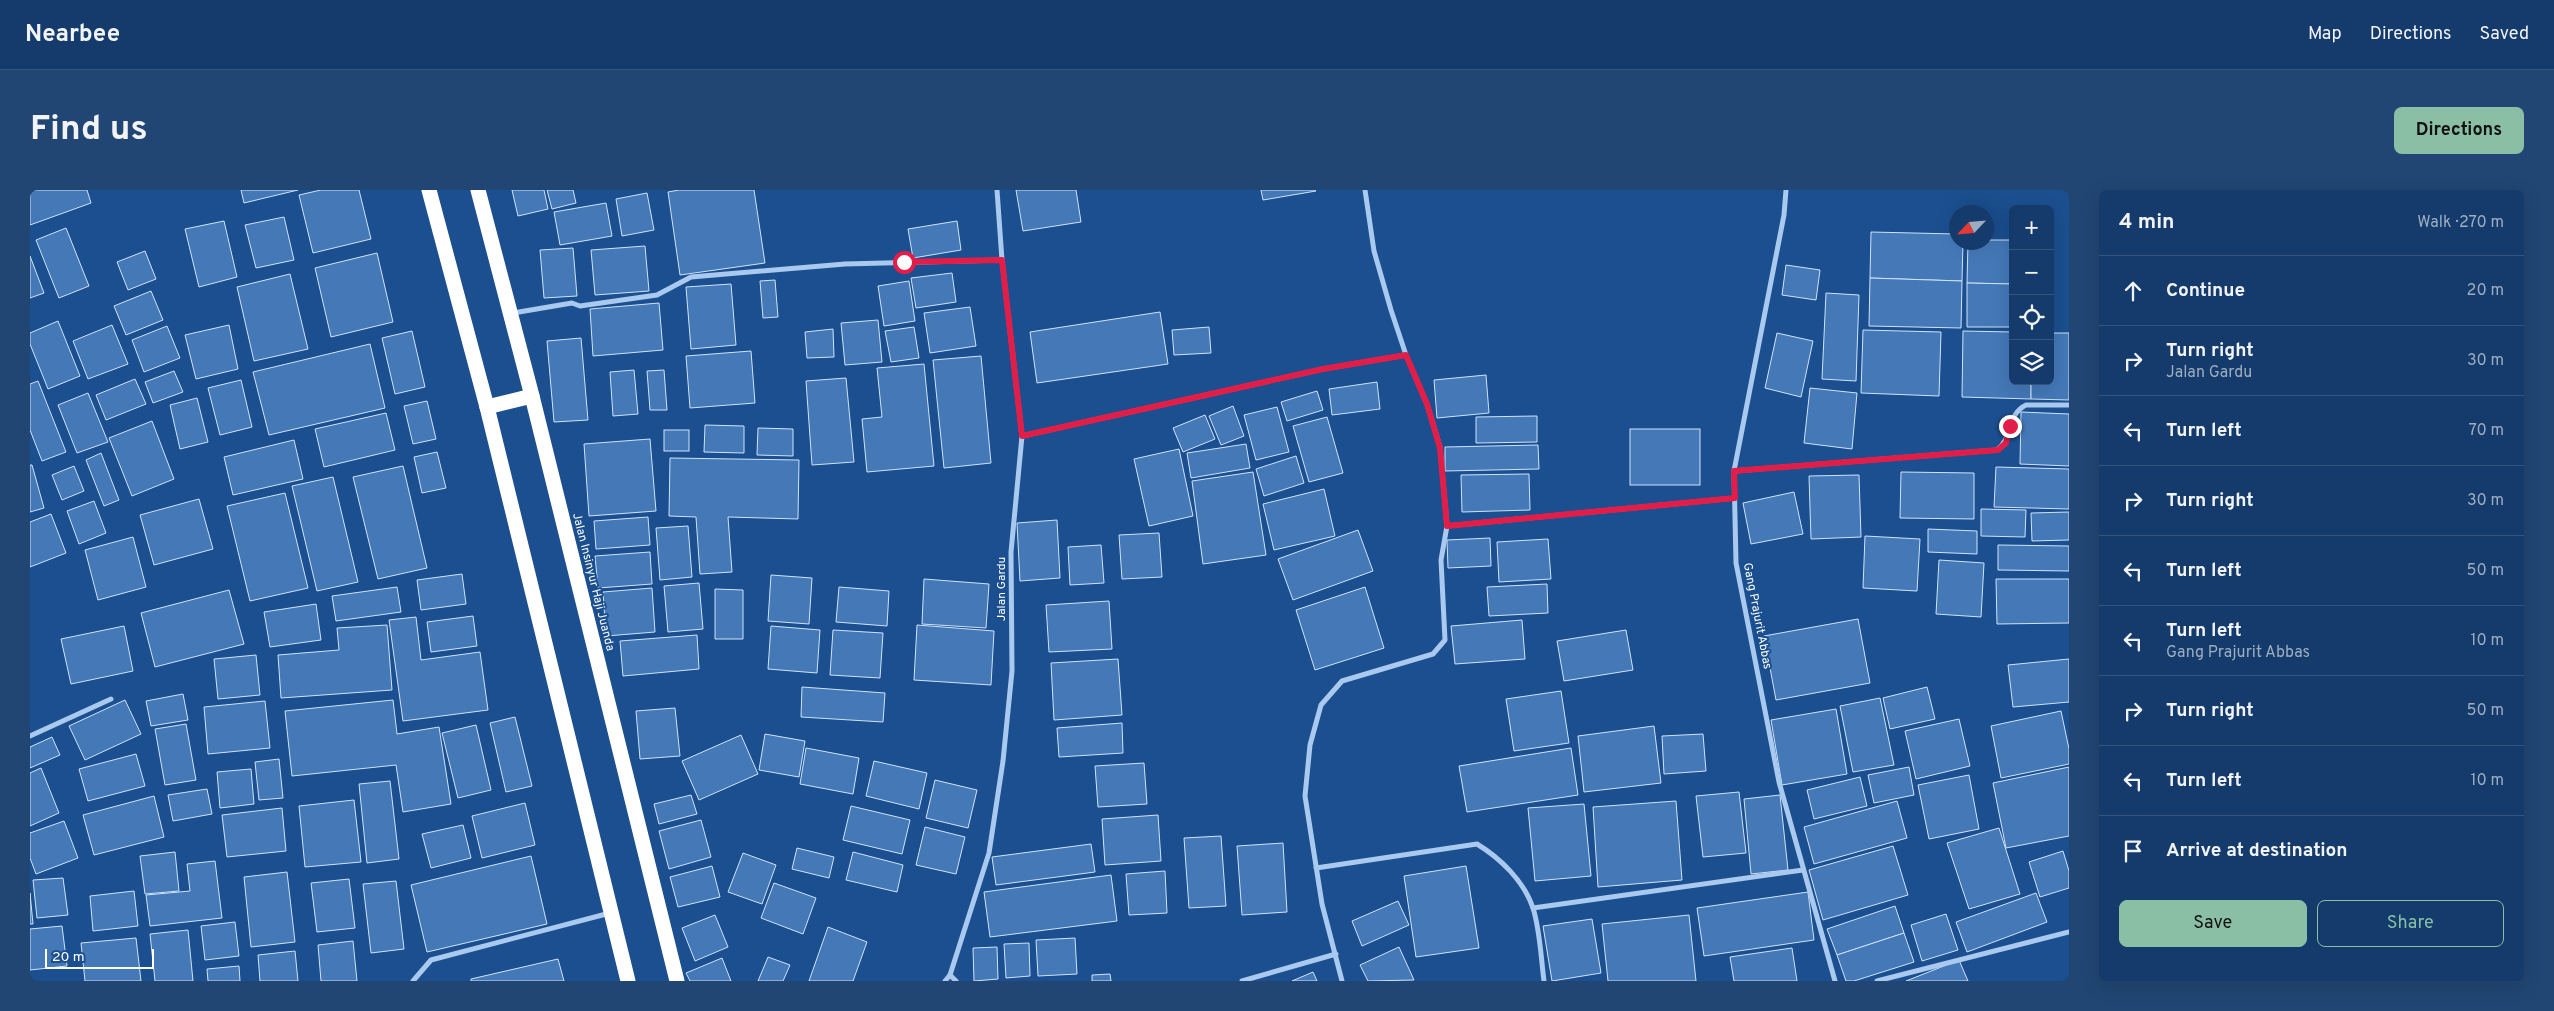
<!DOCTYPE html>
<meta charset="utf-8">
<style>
:root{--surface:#143b6b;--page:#214673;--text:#f1f3f6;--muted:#9dadc1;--line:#33557e;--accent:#8abfa5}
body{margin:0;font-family:Overpass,sans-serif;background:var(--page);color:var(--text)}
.controls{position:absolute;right:15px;top:15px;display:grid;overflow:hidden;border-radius:8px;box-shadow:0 5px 20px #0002}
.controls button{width:45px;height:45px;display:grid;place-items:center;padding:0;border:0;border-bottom:1px solid var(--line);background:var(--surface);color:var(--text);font:25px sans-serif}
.compass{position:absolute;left:1919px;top:15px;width:45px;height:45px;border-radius:50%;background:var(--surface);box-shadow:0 5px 20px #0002;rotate:244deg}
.scale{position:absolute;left:15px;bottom:12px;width:109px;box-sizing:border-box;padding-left:5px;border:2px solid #fff;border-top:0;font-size:14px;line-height:18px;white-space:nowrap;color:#fff;-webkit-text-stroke:4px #1b4f8f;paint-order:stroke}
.stop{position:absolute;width:15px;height:15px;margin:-11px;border:4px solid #e11d48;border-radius:50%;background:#fff}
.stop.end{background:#e11d48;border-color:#fff;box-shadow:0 1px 5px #0008}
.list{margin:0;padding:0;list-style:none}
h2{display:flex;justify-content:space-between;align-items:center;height:65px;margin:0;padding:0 20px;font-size:21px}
h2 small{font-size:16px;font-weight:400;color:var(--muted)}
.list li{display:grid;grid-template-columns:32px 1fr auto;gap:15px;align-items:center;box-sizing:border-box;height:70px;padding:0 20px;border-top:1px solid var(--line)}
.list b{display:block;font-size:19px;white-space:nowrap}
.list p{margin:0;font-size:16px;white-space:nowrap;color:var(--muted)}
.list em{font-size:16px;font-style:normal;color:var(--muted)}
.actions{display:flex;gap:10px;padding:15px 20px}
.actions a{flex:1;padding:11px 0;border:1px solid var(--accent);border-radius:8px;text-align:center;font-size:18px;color:var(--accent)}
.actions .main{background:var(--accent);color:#111}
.icon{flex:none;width:28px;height:28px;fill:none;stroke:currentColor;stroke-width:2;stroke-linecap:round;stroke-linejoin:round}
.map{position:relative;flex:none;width:2039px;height:791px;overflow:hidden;border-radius:8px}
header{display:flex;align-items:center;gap:30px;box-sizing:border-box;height:70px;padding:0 25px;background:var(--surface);border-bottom:1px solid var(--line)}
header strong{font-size:24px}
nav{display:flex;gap:28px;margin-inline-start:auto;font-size:18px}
.intro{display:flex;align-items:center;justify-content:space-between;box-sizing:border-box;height:120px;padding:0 30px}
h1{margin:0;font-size:35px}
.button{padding:12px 22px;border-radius:8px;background:var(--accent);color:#111;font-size:18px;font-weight:700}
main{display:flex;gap:30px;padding:0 30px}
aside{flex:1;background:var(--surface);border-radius:8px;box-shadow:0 5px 20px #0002}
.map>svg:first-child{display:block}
</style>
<header>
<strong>Nearbee</strong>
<nav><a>Map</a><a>Directions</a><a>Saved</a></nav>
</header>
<div class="intro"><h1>Find us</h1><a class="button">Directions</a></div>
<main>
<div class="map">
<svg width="2039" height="791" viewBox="0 0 2039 791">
<rect width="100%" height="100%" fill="#1b4f8f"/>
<g fill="#4478b7" stroke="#cfe3fa">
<path d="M0 0H57L61 13 0 35Z"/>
<path d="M211 0H268L214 13Z"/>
<path d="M291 0H329L341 49 283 63 269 5Z"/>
<path d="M482 0H514L518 19 488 26Z"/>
<path d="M517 0H543L546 13 522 19Z"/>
<path d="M649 0H724L735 73 650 85 638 2Z"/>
<path d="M986 0H1046L1051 32 993 41Z"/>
<path d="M1231 0H1285L1286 1 1233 10Z"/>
<path d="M617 3 624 40 592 46 586 9Z"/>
<path d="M576 13 582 46 530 55 524 22Z"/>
<path d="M254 27 264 70 226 78 215 35Z"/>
<path d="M194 31 207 87 169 97 155 39Z"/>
<path d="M927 31 931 60 883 68 878 39Z"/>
<path d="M36 38 59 96 29 108 6 50Z"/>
<path d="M1841 42 1926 44V52H1933L1932 91 1840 88Z"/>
<path d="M1956 50H1983V94L1937 93 1938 52H1956Z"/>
<path d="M615 56 619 101 565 105 561 60Z"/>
<path d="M543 58 547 106 514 108 510 60Z"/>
<path d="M115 61 126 89 98 100 87 72Z"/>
<path d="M347 63 363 132 301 147 285 78Z"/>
<path d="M0 66 14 103 0 108Z"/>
<path d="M1756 75 1790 80 1786 110 1752 105Z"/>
<path d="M922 83 926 112 886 118 881 88Z"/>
<path d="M260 84 278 159 224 171 207 97Z"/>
<path d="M1840 88 1932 91 1931 138 1839 136Z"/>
<path d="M745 90 748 127 733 128 730 91Z"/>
<path d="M879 91 885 131 854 136 848 96Z"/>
<path d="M1937 93 1983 94V137H1937Z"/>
<path d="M701 94 706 155 661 159 656 97Z"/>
<path d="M121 101 133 130 96 145 84 116Z"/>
<path d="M1796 103 1829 105 1826 191 1792 189Z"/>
<path d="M629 113 633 160 563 166 560 119Z"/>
<path d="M940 117 946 156 900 163 894 123Z"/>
<path d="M1130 122 1138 174 1007 193 1000 142Z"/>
<path d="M848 130 852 172 815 175 811 133Z"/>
<path d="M28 131 50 186 18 199 0 154V143Z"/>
<path d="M82 135 98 174 58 189 43 151Z"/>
<path d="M199 135 208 179 166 189 155 145Z"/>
<path d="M137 136 150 168 114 182 102 150Z"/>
<path d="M884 137 889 168 861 172 855 141Z"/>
<path d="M1179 137 1181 163 1144 165 1142 140Z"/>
<path d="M803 139 804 167 777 168 775 142Z"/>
<path d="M1833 140 1911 142 1909 206 1831 203Z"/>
<path d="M382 141 395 197 365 204 352 148Z"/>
<path d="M1933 141 1983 142V191H2001V209L1932 207Z"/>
<path d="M1747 143 1783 151 1771 207 1735 198Z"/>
<path d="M2020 143H2039V210L2001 209V191H2020Z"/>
<path d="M551 148 558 230 524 232 517 151Z"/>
<path d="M340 154 355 218 239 245 223 182Z"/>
<path d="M721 161 725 213 660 218 656 166Z"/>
<path d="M951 166 961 273 914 278 903 170Z"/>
<path d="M894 174 904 276 837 282 832 229 852 227 847 178Z"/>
<path d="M604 180 608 224 583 226 580 182Z"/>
<path d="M634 180 637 220H620L617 181Z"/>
<path d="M144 181 153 202 123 213 115 192Z"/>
<path d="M1456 185 1459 223 1407 228 1404 190Z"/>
<path d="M816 188 824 272 782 275 776 191Z"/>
<path d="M105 189 116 214 76 230 66 205Z"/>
<path d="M211 190 222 237 190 245 178 198Z"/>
<path d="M8 191 36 262 12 271 0 240V194Z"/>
<path d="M1347 192 1350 219 1302 225 1299 199Z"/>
<path d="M1780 198 1827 203 1822 259 1774 253Z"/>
<path d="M1287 201 1293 220 1257 231 1251 212Z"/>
<path d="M58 203 78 252 47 263 28 215Z"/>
<path d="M167 208 178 252 150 259 140 215Z"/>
<path d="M397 211 406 249 383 254 374 216Z"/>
<path d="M1203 216 1214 246 1191 255 1179 226Z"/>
<path d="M1247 217 1259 262 1226 270 1214 225Z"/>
<path d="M1991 222 2039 224V276L1990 274Z"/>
<path d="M356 223 365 260 294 277 285 239Z"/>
<path d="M1175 225 1185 249 1153 262 1143 238Z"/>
<path d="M1507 226V252L1446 253V227Z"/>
<path d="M1297 227 1313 283 1279 292 1263 236Z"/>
<path d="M122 231 144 289 102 306 79 248Z"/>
<path d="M675 235 714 236V263L674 262Z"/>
<path d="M728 238 763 239V266L727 265Z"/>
<rect x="1600" y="239" width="70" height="56"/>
<rect x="634" y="240" width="25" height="21"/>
<path d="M620 249 626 321 559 326 554 254Z"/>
<path d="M264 250 273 289 203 305 194 267Z"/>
<path d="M1216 254 1220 278 1161 288 1157 263Z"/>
<path d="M1508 255 1509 279 1415 281V257Z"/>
<path d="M1149 259 1163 326 1119 336 1104 269Z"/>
<path d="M407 262 416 298 392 303 384 267Z"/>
<path d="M71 263 89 310 74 316 56 270Z"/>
<path d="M1266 266 1274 293 1234 306 1226 279Z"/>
<path d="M640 268 769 270 768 329 698 327 702 382 670 384 666 327 639 326Z"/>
<path d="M0 275H2L14 318 0 322Z"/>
<path d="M44 276 54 301 32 310 22 285Z"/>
<path d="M373 276 397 378 348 389 323 287Z"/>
<path d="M1966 277 2039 279V319L1964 317Z"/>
<path d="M1223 282 1236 365 1173 374 1162 291Z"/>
<path d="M1871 282 1944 283V329L1870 328Z"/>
<path d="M1499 284 1500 320 1432 322 1431 285Z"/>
<path d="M1829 285 1831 347 1781 349 1779 286Z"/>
<path d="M303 287 328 392 287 401 262 296Z"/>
<path d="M1294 299 1305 346 1244 360 1233 314Z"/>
<path d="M1764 302 1773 344 1721 354 1713 313Z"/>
<path d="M255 303 278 398 220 411 197 316Z"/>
<path d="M169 309 183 359 124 375 110 325Z"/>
<path d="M64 311 76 343 49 354 37 321Z"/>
<path d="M1951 319 1996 320 1995 347 1951 346Z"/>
<path d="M2039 322V350L2002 351 2001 323Z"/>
<path d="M21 324 36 363 0 377V332Z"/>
<path d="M618 327 620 355 566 359 564 331Z"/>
<path d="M1027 330 1030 388 990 391 987 333Z"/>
<path d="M658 336 662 387 630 390 626 338Z"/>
<path d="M1898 339 1947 341V364L1898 362Z"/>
<path d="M1328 340 1343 381 1263 410 1248 369Z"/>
<path d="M1129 343 1132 387 1092 389 1089 345Z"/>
<path d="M1835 346 1890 349 1887 401 1833 398Z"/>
<path d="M103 347 116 397 68 410 55 360Z"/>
<path d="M1460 348 1461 376 1418 378 1417 350Z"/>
<path d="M1518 349 1521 389 1469 392 1467 352Z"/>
<path d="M1071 355 1074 393 1040 395 1038 357Z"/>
<path d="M1968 355 2039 356V381L1968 380Z"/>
<path d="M620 362 622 394 568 398 565 366Z"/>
<path d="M1909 370 1954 373 1951 427 1906 424Z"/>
<path d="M432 384 436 414 391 420 387 390Z"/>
<path d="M741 385 782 388 779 434 738 431Z"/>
<path d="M894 389 959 394 956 438 892 434Z"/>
<path d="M1966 389H2039V433L1967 434Z"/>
<path d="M669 393 673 439 638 442 634 396Z"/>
<path d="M1517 394 1518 423 1459 426 1457 397Z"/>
<path d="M367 397 371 422 306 431 302 406Z"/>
<path d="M809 397 859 401 857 436 806 432Z"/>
<path d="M1335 397 1354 458 1285 480 1266 420Z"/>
<path d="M622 398 625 442 576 446 573 402Z"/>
<path d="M685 399 713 400V449H685Z"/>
<path d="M199 400 214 454 125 477 111 423Z"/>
<path d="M1079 411 1082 459 1019 462 1016 415Z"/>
<path d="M286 414 291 450 240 457 234 422Z"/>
<path d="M443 426 447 456 401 462 397 432Z"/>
<path d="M386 427 391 470 450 462 458 520 373 531 359 430Z"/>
<path d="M1828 429 1840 493 1746 510 1734 446Z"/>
<path d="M1492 430 1495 469 1425 474 1421 436Z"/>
<path d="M357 435 362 500 251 508 248 465 309 460 307 438Z"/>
<path d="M887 435 964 441 961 495 884 490Z"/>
<path d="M94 436 103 481 41 494 31 449Z"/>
<path d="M741 436 790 440 787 483 738 479Z"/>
<path d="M803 440 853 443 850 488 800 485Z"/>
<path d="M1596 440 1603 480 1534 491 1527 451Z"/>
<path d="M667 445 669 479 593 486 590 451Z"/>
<path d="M226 465 230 505 188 509 184 469Z"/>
<path d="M1088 469 1092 525 1024 530 1021 473Z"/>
<path d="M2039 469V512L1983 517 1978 475Z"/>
<path d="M772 497 855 503 853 532 771 527Z"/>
<path d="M1897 497 1905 529 1860 539 1853 508Z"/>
<path d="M1531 501 1539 553 1484 561 1476 509Z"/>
<path d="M153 504 158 530 121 536 116 511Z"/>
<path d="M1850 508 1864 575 1823 582 1810 516Z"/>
<path d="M95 510 111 544 55 570 39 536Z"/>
<path d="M363 510 367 544 409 537 421 614 373 622 366 575 262 586 255 521Z"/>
<path d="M235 511 240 558 178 564 174 517Z"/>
<path d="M645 518 650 566 610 569 606 521Z"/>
<path d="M1806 519 1817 584 1752 595 1741 530Z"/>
<path d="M2031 521 2039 559V574L1971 588 1961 536Z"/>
<path d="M485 527 502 596 476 602 460 533Z"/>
<path d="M1929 529 1940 576 1886 589 1875 541Z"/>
<path d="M1092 533 1093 563 1029 567 1027 538Z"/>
<path d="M156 534 166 590 135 595 125 539Z"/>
<path d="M446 535 461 600 428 608 412 543Z"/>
<path d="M1624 536 1631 593 1554 602 1548 546Z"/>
<path d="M735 544 775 551 769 587 729 580Z"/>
<path d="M1673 544 1676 581 1634 584 1632 546Z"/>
<path d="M711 545 728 584 669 610 652 571Z"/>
<path d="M22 547 30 565 0 578V557Z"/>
<path d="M776 558 829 568 823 604 770 594Z"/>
<path d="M1541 558 1548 605 1437 622 1429 576Z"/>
<path d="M106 564 115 596 58 611 49 579Z"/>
<path d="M249 569 253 608 229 610 225 572Z"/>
<path d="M844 571 897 583 889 619 836 606Z"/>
<path d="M1114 573 1117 614 1068 617 1065 576Z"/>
<path d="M1879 577 1884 605 1844 613 1838 585Z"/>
<path d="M2039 577V646L1976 658 1963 593Z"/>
<path d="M11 578 29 623 0 636V583Z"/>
<path d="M221 579 224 614 190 618 187 582Z"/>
<path d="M1939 585 1949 639 1899 649 1888 595Z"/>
<path d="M1830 587 1837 616 1784 629 1777 600Z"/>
<path d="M905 590 947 600 938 638 896 628Z"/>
<path d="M360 591 369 669 337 673 329 594Z"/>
<path d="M177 599 182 624 143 631 138 605Z"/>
<path d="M1709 602 1716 663 1673 667 1666 606Z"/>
<path d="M661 605 667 624 629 634 624 614Z"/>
<path d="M1750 605 1758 680 1721 684 1714 609Z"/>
<path d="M124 606 134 647 64 665 53 625Z"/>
<path d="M324 610 331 672 275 677 269 616Z"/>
<path d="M1646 611 1652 690 1568 697 1563 617Z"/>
<path d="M1867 611 1877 648 1784 674 1774 637Z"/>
<path d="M495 613 505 655 452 668 442 626Z"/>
<path d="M1554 614 1561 686 1505 691 1498 618Z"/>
<path d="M821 616 880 630 872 664 813 650Z"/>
<path d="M252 618 256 661 197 667 192 625Z"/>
<path d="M1128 625 1131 671 1075 675 1072 629Z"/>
<path d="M671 630 681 667 639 679 629 641Z"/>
<path d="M34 631 48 668 6 684 0 668V643Z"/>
<path d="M433 635 441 668 401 678 392 644Z"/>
<path d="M895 637 935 647 926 684 886 675Z"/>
<path d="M1969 638 1990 704 1939 719 1917 653Z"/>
<path d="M1191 646 1196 716 1159 718 1154 648Z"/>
<path d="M1253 653 1257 722 1212 725 1207 656Z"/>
<path d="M1061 654 1065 682 966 695 962 667Z"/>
<path d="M1863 656 1878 705 1793 730 1779 680Z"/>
<path d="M767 658 804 667 799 688 762 679Z"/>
<path d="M2033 661 2039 681V698L2010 707 1999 672Z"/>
<path d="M145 662 149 701 115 704 110 666Z"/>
<path d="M823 662 873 675 867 702 816 690Z"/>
<path d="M713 663 746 675 732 714 698 702Z"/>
<path d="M501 666 517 734 397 762 381 695Z"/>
<path d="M185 671 192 728 120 736 116 705 160 701 157 674Z"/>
<path d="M682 676 690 707 648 717 640 687Z"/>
<path d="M1436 676 1449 758 1386 767 1374 686Z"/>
<path d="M1135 681 1137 723 1099 725 1096 684Z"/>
<path d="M257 682 265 752 221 757 214 687Z"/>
<path d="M1081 685 1087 731 960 747 954 702Z"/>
<path d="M33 688 38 725 7 728 3 690Z"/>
<path d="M319 689 325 738 287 742 281 693Z"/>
<path d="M366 691 374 759 341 763 333 694Z"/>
<path d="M744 693 786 708 773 744 731 728Z"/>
<path d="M104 701 108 736 63 741 60 706Z"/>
<path d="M1778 702 1784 750 1674 766 1667 718Z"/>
<path d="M0 703 3 734H0Z"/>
<path d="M2006 703 2017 732 1937 762 1926 732Z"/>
<path d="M1368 711 1379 735 1332 756 1322 731Z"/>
<path d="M1865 716 1874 743 1807 765 1797 739Z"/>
<path d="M1916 724 1928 760 1892 771 1881 735Z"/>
<path d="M685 725 698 757 665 771 652 738Z"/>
<path d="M1659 725 1666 791H1578L1572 734Z"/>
<path d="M1562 729 1571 783 1522 791 1513 736Z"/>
<path d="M205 732 209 766 175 770 171 736Z"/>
<path d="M32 736 37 776 0 780V739Z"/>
<path d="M798 737 837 752 823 791H779Z"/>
<path d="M158 740 163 791H125L120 744Z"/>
<path d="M1874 743 1884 772 1824 791H1816L1807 765Z"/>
<path d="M106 748 111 791H55L51 753Z"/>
<path d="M1045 748 1047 784 1008 786 1006 750Z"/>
<path d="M323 751 327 791H291L288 755Z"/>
<path d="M999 753 1000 786 976 788 974 754Z"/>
<path d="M967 757 968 789 944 791 943 758Z"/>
<path d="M1369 757 1384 790 1338 791 1330 775Z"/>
<path d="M1762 758 1767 791H1704L1700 767Z"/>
<path d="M265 761 268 791H230L228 765Z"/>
<path d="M738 767 760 775 753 791H728Z"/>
<path d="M692 768 701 791H660L656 783Z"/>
<path d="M528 769 534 791H441V789Z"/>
<path d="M1929 770 1938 791H1876Z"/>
<path d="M209 776 210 791H178L177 779Z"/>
<path d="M1283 782 1287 791H1262Z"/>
<path d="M1080 784 1081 791H1062V785Z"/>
</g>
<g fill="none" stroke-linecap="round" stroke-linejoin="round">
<g stroke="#a9c9ee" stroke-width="5">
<path d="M1756 0 1754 25 1704 281 1706 373 1749 592 1805 791"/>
<path d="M483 123 542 113 550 116 627 105 661 87 815 74 972 70"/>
<path d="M992 246 1293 179 1376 165"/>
<path d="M1704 281 1967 260C1984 247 1976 225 1996 215H2039"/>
<path d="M1417 336 1705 308"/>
<path d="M0 546 81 509"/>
<path d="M1286 678 1447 654C1470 668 1494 691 1503 718 1510 740 1511 768 1514 791"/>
<path d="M1503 718 1773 680"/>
<path d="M920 785 926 791"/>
<path d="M383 791 401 770 580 723"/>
<path d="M915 791 920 785 959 663 973 571 982 481 981 362 992 246 972 70 967 0"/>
<path d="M1212 791 1306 764"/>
<path d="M1312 791 1292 714 1275 606 1280 555 1291 515 1312 491 1403 464 1415 450 1411 370 1417 336 1410 257 1397 214 1376 165 1361 120 1344 61 1335 0"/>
<path d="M1847 791 2039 742"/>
</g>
<g stroke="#fff" stroke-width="15">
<path d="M399 0 457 217 598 791"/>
<path d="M448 0 502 206 647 791"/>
<path d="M457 217 502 206"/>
</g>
</g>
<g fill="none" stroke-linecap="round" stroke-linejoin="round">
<path stroke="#e11d48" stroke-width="6" d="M874 72 972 70 992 246 1293 179 1376 165 1397 214 1410 258 1417 336 1705 308 1704 281 1968 260 1976 253 1980 236"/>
</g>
<g text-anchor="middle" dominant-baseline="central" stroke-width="4" stroke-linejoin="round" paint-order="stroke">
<g font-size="12" fill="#fff" stroke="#1b4f8f">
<text transform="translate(563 392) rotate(76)">Jalan Insinyur Haji Juanda</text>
<text transform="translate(972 399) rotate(-90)">Jalan Gardu</text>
<text transform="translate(1727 426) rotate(79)">Gang Prajurit Abbas</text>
</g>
</g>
</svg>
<div class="controls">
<button>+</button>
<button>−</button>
<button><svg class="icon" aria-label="locate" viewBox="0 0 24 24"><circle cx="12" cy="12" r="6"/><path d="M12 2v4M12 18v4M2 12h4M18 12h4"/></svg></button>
<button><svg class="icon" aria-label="layers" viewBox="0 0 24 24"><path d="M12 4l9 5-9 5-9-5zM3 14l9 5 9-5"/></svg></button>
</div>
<svg class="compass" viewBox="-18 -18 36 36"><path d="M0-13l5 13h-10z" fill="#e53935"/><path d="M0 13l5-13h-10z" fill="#9dadc1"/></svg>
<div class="scale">20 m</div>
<div class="stop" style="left:874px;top:72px"></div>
<div class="stop end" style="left:1980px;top:236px"></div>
</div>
<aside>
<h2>4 min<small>Walk · 270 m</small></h2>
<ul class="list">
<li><svg class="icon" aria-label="ahead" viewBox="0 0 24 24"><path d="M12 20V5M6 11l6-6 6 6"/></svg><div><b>Continue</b></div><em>20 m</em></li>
<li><svg class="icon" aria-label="right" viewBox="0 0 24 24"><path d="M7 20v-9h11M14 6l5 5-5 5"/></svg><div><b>Turn right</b><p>Jalan Gardu</p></div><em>30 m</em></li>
<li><svg class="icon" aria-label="left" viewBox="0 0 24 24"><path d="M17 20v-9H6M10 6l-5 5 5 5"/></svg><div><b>Turn left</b></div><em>70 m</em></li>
<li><svg class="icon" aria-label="right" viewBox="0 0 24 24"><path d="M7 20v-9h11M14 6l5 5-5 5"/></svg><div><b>Turn right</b></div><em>30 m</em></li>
<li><svg class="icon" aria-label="left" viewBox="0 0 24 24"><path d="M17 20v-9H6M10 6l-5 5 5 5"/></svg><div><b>Turn left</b></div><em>50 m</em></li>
<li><svg class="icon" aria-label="left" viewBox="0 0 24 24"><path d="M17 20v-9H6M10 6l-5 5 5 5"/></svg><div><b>Turn left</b><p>Gang Prajurit Abbas</p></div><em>10 m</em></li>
<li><svg class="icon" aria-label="right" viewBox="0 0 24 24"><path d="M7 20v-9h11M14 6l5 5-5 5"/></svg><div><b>Turn right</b></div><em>50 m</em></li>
<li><svg class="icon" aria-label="left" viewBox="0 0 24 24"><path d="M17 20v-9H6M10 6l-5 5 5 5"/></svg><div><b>Turn left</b></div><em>10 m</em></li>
<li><svg class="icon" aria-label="arrive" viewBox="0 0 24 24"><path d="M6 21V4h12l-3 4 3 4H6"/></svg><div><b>Arrive at destination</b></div></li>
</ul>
<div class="actions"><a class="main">Save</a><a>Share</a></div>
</aside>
</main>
